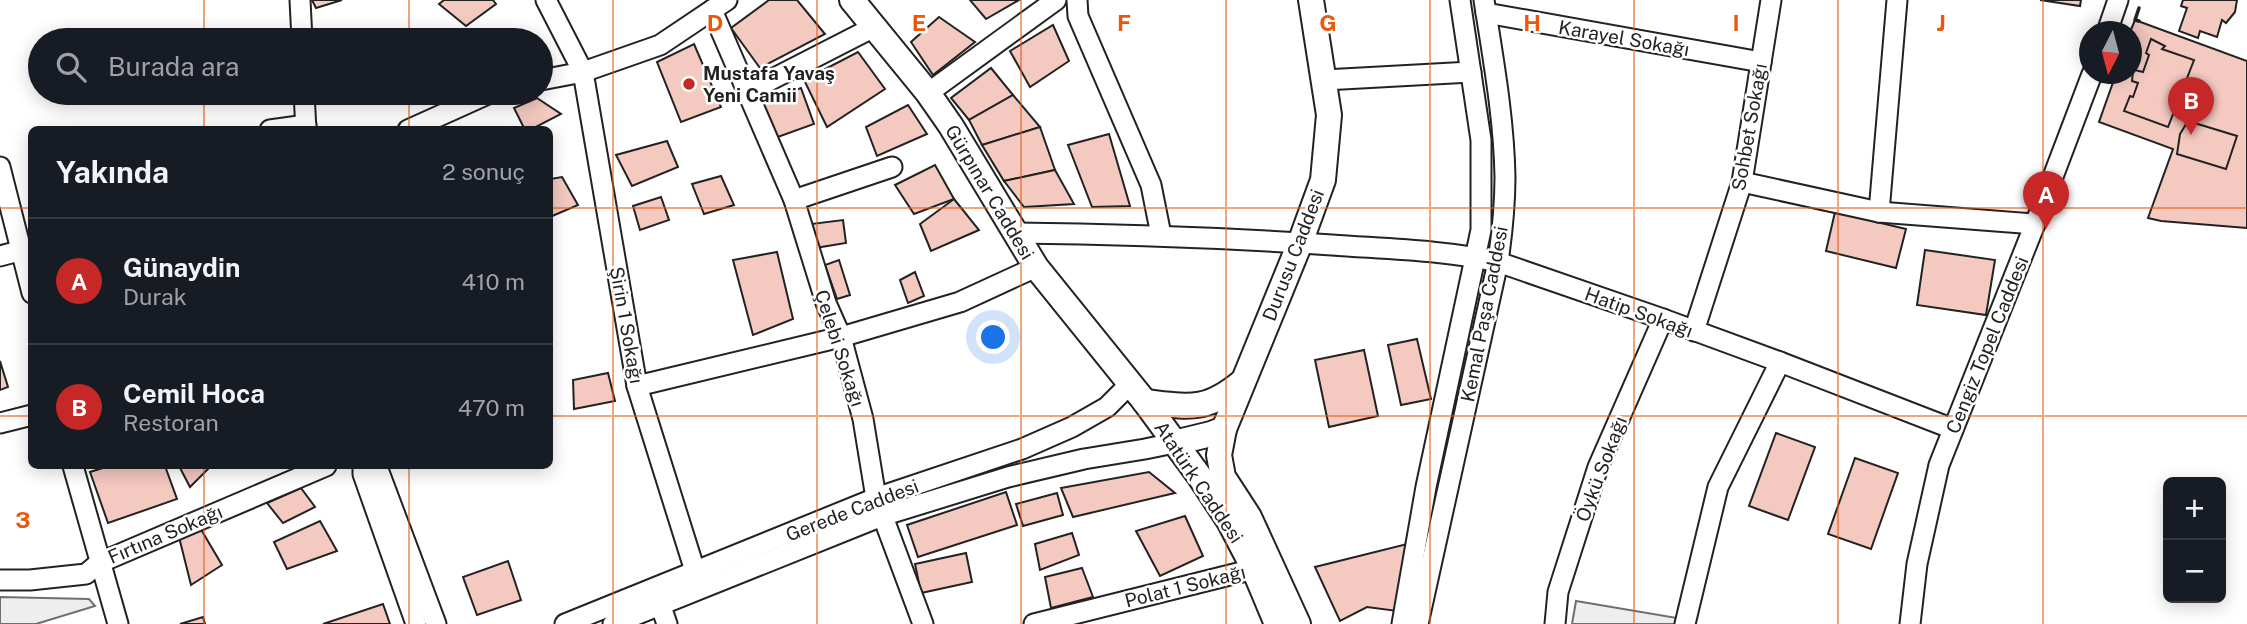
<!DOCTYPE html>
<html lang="tr">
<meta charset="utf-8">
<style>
:root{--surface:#171b24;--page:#242831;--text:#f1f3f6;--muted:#9ea1a6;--line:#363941;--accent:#c62828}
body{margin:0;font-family:"Public Sans",sans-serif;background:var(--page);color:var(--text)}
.controls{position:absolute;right:21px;bottom:21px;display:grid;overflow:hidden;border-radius:10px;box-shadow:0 4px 18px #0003}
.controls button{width:63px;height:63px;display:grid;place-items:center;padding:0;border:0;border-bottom:2px solid var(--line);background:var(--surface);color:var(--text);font:35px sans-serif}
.compass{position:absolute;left:2079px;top:21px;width:63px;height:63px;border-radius:50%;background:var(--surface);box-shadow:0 4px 18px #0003;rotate:186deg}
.you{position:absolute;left:994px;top:338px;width:24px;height:24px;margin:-18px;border:5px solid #fff;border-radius:50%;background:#1a73e8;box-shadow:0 0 0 10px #1a73e833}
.badge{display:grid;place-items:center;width:46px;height:46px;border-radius:50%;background:var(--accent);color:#fff;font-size:23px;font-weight:700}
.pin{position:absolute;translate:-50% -58px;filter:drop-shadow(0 2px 4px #0008)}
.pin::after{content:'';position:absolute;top:37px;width:24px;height:21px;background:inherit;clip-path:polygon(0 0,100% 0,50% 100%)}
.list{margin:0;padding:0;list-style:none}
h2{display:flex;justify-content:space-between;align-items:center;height:91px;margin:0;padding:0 28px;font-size:30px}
h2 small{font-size:23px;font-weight:400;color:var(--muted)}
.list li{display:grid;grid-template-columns:46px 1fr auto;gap:21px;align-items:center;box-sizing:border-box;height:126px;padding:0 28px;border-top:2px solid var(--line)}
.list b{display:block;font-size:26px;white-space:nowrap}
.list p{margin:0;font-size:23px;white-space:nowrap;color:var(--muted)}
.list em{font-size:23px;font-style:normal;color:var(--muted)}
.icon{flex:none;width:38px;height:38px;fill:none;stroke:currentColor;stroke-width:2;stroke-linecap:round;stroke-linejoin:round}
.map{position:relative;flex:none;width:2247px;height:624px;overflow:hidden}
.search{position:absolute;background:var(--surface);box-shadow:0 4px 18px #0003;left:28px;top:28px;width:525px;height:77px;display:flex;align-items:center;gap:18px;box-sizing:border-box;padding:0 24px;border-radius:38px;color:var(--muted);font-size:26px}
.panel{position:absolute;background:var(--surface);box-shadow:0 4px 18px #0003;left:28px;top:126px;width:525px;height:343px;border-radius:10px}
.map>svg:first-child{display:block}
</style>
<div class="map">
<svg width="2247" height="624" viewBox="0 0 2247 624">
<rect width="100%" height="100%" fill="#fff"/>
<g fill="#eee" stroke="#6f6f6f" stroke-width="2">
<path d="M0 597 89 599 95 606 36 624H0Z"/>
<path d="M1576 601 1677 618 1675 624H1572Z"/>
</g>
<g fill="#f3c9c0" stroke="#222" stroke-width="2">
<path d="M312 0H342L316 8Z"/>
<path d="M444 0H493L496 4 466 26 439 4Z"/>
<path d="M769 0H797L825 34 760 68 731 28Z"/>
<path d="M970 0H1019L986 19Z"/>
<path d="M2040 0H2081L2080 6Z"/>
<path d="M2183 0H2237L2235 12 2226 23 2222 20 2217 37 2200 31 2198 38 2179 31 2187 8 2181 6Z"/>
<path d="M939 17 975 42 933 75 911 42Z"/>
<path d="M2135 20 2247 61V228L2161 221 2148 218 2173 149 2099 122 2116 74H2132L2130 32Z"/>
<path d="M1053 25 1069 61 1030 87 1010 51Z"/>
<path d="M2151 39 2165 46 2162 49 2194 60 2168 127 2124 111 2130 96 2133 97 2138 83 2132 81 2133 72 2135 70 2143 72 2149 55 2146 53Z"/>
<path d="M694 44 721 107 681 122 657 62Z"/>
<path d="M858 52 885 89 827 127 804 80Z"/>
<path d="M991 68 1013 95 969 120 951 98Z"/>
<path d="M801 88 814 124 775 138 762 102Z"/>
<path d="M1013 95 1040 127 982 145 969 120Z"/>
<path d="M537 98 561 114 530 130H525L514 108Z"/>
<path d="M908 105 927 134 877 156 866 127Z"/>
<path d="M2188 121 2237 136 2226 169 2177 154 2180 134Z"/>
<path d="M1040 127 1055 170 1004 181 982 145Z"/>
<path d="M1109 134 1130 206 1092 207 1068 145Z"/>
<path d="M667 141 678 167 632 186 616 155Z"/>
<path d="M935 165 954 199 914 214 895 185Z"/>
<path d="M1055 170 1074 204 1024 207 1004 181Z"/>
<path d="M721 176 734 205 704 214 692 184Z"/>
<path d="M562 177 578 205 550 217V179Z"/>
<path d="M661 197 669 220 640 230 633 206Z"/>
<path d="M954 199 979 230 931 251 920 224Z"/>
<path d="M1835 212 1906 229 1896 268 1826 251Z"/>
<path d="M843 220 846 243 815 248 811 224Z"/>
<path d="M1925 250 1995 260 1986 315 1917 305Z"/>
<path d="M777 252 793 319 753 335 733 260Z"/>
<path d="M839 260 850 295 837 299 825 265Z"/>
<path d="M915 272 924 296 908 303 900 280Z"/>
<path d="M1417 339 1431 399 1401 405 1388 345Z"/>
<path d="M1364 350 1378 416 1329 427 1315 360Z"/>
<path d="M0 361 8 387 0 390Z"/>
<path d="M608 373 615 401 574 409 573 380Z"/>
<path d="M1776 433 1815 447 1788 520 1749 506Z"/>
<path d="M1855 458 1898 473 1871 549 1828 534Z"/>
<path d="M109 466H165L177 499 108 523 90 472Z"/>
<path d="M179 466H207L208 469 190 487Z"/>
<path d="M1149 472 1175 493 1073 517 1061 488Z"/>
<path d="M301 488 315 507 283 523 267 503Z"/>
<path d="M1006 492 1017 525 918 557 907 525Z"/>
<path d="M1057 493 1063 515 1023 526 1016 504Z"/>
<path d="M1185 516 1203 556 1160 576 1136 531Z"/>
<path d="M320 521 337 551 287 569 274 542Z"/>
<path d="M199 526 222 565 191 585 179 537Z"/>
<path d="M1072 533 1079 555 1040 570 1035 544Z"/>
<path d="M1407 544 1397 611 1367 607 1340 621 1315 567Z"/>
<path d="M966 553 972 582 921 593 915 564Z"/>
<path d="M508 561 521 600 477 615 463 577Z"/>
<path d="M1082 568 1093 597 1051 608 1045 577Z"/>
<path d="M383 604 390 624H323Z"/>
<path d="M203 617 205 624H180Z"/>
</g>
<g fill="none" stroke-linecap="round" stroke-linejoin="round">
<g stroke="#222" stroke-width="23">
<g id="minor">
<path d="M300 0 302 40"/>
<path d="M546 0 583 72 637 386 695 571"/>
<path d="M1077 0 1078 16 1151 185 1161 235"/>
<path d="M712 10 794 200 826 303 841 337 863 419 876 498 923 624"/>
<path d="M1486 13 1761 62"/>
<path d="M2107 32 2118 0"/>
<path d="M541 80 583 72 660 45 727 0"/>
<path d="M1324 80 1471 72"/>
<path d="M747 92 874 27"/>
<path d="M304 93 306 130"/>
<path d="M928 93 1056 0"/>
<path d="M270 130 306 125"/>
<path d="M408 130 490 93"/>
<path d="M0 167 32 293"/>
<path d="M1742 182 1879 212 2035 224"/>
<path d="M794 200 892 167"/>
<path d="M1879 212 1897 0"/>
<path d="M1016 233C1122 234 1227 238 1332 245 1387 249 1444 250 1498 262L1663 319 1780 362"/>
<path d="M0 256 19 251"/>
<path d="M1694 331 1742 182 1771 0"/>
<path d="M637 386 841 337 960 302 1036 267"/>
<path d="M0 423 32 415"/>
<path d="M73 466 118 624"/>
<path d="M363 466V474L416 624"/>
<path d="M375 466 379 472 436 624"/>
<path d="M0 580H30L86 574 99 563 326 466"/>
<path d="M656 592 667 624"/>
<path d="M565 624 876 498 1022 449 1072 427 1107 407 1130 384"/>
<path d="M613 624 882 516 1008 477 1084 459 1145 449 1174 443"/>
<path d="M1034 624 1254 569"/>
<path d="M1402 624 1426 487 1481 230V140L1460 0"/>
<path d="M1418 624 1498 262C1502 234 1505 205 1505 177 1504 118 1493 58 1484 0"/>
<path d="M1555 624 1558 592 1598 467 1663 319"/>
<path d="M1685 624 1718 487 1780 362 1953 429"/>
<path d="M1910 624 1917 564 1939 465 2035 224 2092 74"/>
</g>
</g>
<g stroke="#222" stroke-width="28">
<g id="major">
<path d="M852 0 928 93 951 126 1036 267 1145 402 1200 477 1229 521 1254 569 1277 624"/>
<path d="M1145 402C1189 407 1206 412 1242 382"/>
<path d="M1174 443 1211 434 1224 429"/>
<path d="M1298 624 1249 517 1223 477 1219 455 1224 429 1300 243 1323 180 1329 115 1311 0"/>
</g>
</g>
<use href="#minor" stroke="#fff" stroke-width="19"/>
<use href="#major" stroke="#fff" stroke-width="24"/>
<path stroke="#222" stroke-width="3.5" d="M2139 21 2135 20 2139 8"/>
</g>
<path fill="none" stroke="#e8590c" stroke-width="2" stroke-opacity="0.55" d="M204 0V40M409 0V40M613 0V624M817 0V624M1021 0V624M1226 0V624M1430 0V624M1634 0V624M1838 0V624M2043 0V624M204 93V130M409 93V130M0 208H32M550 208H2247M0 416H32M550 416H2247M204 466V624M409 466V624"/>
<circle fill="#c62828" stroke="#fff" stroke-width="2.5" cx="689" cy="84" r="7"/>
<g text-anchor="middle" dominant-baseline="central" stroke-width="5" stroke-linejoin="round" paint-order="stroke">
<g font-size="19" fill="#222" stroke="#fff">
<text transform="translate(1624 38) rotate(10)">Karayel Sokağı</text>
<text transform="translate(1749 127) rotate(-80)">Sohbet Sokağı</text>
<text transform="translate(990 192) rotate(59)">Gürpınar Caddesi</text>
<text transform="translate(1293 255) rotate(-69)">Durusu Caddesi</text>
<text transform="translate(1639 312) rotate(20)">Hatip Sokağı</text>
<text transform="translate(1484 314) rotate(-79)">Kemal Paşa Caddesi</text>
<text transform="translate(627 325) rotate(80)">Şirin 1 Sokağı</text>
<text transform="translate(1987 345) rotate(-68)">Cengiz Topel Caddesi</text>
<text transform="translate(840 348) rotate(72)">Çelebi Sokağı</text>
<text transform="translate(1601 469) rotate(-69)">Öykü Sokağı</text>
<text transform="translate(1199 482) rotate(56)">Atatürk Caddesi</text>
<text transform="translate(852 510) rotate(-21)">Gerede Caddesi</text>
<text transform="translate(165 534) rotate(-23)">Fırtına Sokağı</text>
<text transform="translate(1185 586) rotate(-14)">Polat 1 Sokağı</text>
</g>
<g font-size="19" font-weight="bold" fill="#222" stroke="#fff" text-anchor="start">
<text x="703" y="73">Mustafa Yavaş<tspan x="703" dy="22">Yeni Camii</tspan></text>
</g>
</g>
<g font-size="23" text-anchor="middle" font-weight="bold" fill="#e8590c" stroke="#fff" stroke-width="5" stroke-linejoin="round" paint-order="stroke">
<text x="715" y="31">D</text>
<text x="919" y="31">E</text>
<text x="1124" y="31">F</text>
<text x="1328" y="31">G</text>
<text x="1532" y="31">H</text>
<text x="1736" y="31">I</text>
<text x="1941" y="31">J</text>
<text x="23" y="528">3</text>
</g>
</svg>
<div class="controls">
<button>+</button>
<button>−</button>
</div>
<svg class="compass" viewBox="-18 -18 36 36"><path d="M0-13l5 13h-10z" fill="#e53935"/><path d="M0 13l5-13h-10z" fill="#9ea1a6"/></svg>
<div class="you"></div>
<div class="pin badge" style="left:2046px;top:229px">A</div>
<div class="pin badge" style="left:2191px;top:135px">B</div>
<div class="search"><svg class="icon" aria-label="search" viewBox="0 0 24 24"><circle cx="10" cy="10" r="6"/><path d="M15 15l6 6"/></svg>Burada ara</div>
<section class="panel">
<h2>Yakında<small>2 sonuç</small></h2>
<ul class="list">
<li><span class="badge">A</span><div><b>Günaydin</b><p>Durak</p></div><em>410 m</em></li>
<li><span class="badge">B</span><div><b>Cemil Hoca</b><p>Restoran</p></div><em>470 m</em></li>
</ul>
</section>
</div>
